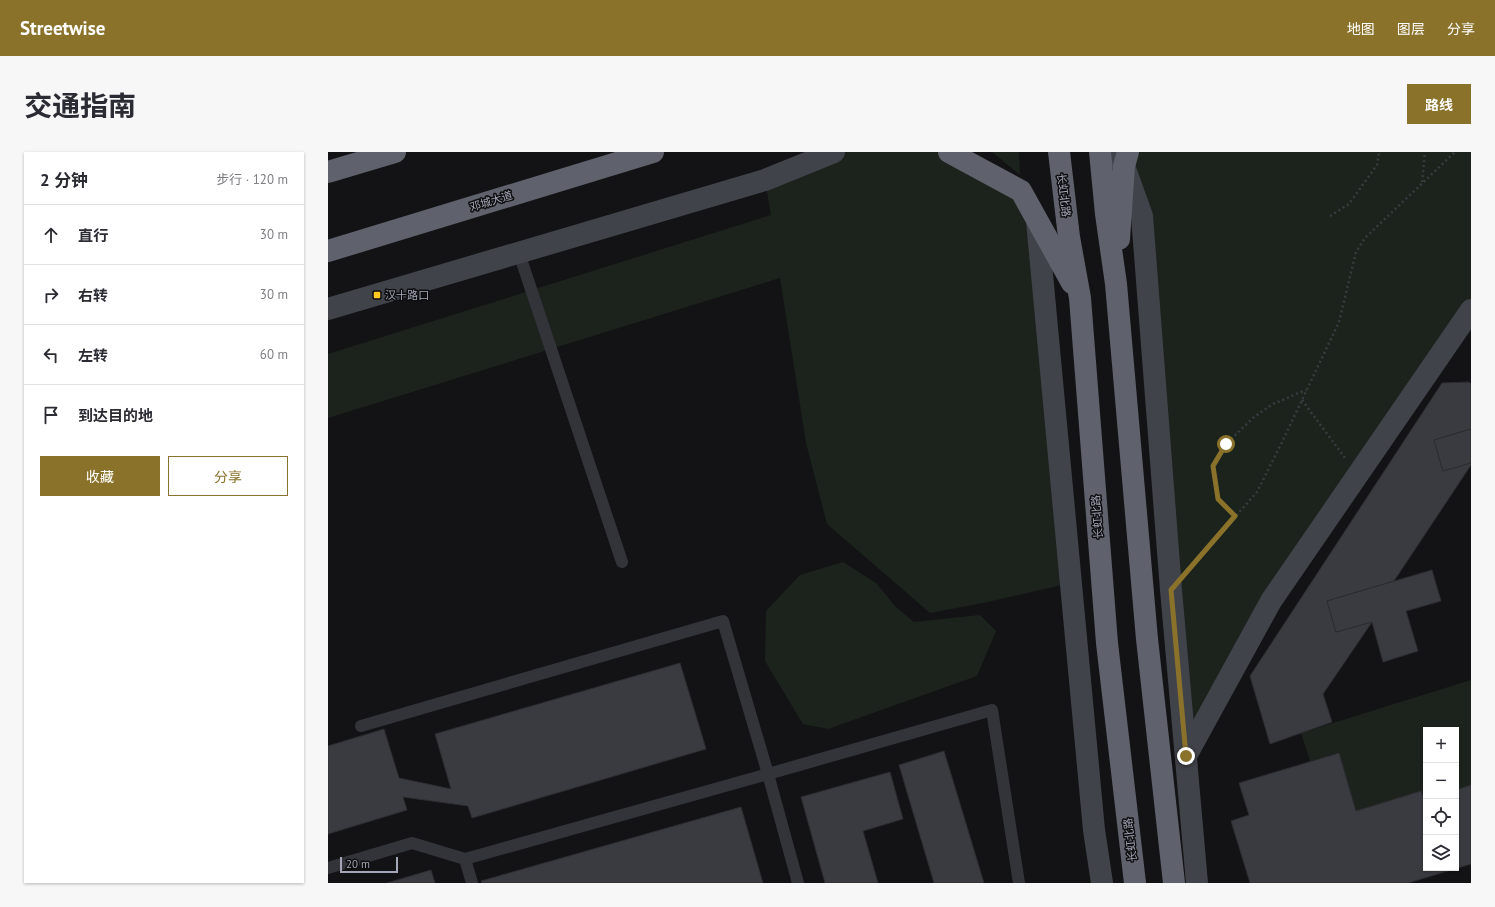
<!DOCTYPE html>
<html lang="zh">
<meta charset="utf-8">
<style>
:root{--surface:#fff;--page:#f7f7f7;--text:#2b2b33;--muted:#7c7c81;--line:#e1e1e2;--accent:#8a722b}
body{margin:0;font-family:"PT Sans","Noto Sans SC",sans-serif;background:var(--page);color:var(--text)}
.controls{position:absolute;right:12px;bottom:12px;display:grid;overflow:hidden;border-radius:0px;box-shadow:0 1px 3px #0004}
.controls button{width:36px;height:36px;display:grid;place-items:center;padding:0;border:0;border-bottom:1px solid var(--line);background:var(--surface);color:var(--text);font:20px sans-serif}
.scale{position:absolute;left:12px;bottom:10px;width:58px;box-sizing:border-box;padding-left:4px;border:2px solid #a3a7b7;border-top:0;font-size:11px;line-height:14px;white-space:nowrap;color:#a3a7b7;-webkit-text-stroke:3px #0e0e10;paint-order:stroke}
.stop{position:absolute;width:12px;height:12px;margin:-9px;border:3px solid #8a722b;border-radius:50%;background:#fff}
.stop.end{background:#8a722b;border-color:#fff;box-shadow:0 1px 4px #0008}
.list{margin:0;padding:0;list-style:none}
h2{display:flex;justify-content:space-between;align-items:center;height:52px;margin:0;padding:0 16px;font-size:17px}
h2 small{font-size:13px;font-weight:400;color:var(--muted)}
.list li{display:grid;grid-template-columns:26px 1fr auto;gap:12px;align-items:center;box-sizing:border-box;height:60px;padding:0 16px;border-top:1px solid var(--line)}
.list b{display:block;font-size:15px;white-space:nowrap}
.list em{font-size:13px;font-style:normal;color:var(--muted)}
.actions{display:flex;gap:8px;padding:12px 16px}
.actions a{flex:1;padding:9px 0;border:1px solid var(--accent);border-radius:0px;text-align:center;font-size:14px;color:var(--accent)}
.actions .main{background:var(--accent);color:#fff}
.icon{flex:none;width:22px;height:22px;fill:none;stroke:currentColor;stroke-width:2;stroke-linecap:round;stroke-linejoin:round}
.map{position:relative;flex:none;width:1143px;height:731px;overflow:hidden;border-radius:0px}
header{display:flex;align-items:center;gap:24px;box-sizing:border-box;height:56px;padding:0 20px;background:var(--accent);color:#fff}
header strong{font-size:19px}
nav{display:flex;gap:22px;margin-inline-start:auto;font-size:14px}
.intro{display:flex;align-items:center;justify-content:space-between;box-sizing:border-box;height:96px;padding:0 24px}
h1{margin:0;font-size:28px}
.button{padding:10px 18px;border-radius:0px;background:var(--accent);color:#fff;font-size:14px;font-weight:700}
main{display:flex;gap:24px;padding:0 24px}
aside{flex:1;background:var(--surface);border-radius:0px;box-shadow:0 1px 3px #0004}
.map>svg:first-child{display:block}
</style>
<header>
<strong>Streetwise</strong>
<nav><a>地图</a><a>图层</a><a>分享</a></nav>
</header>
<div class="intro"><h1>交通指南</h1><a class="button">路线</a></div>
<main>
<aside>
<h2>2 分钟<small>步行 · 120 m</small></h2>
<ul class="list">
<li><svg class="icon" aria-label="ahead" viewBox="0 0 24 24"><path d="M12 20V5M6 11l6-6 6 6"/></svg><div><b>直行</b></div><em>30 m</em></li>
<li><svg class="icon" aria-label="right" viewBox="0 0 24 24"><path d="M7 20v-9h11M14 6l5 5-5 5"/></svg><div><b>右转</b></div><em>30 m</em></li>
<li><svg class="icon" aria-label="left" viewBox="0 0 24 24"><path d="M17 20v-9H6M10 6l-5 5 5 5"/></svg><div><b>左转</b></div><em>60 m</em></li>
<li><svg class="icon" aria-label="arrive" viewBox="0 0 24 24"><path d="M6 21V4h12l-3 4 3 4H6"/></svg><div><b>到达目的地</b></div></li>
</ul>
<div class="actions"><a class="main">收藏</a><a>分享</a></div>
</aside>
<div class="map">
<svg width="1143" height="731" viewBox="0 0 1143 731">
<rect width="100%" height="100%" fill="#131315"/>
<g fill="#1b231c">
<path d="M506 0H621L693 39 709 69 743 431 655 451 602 461 499 372 478 291 452 126 0 266V202L443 63 437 28Z"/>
<path d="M664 0H691L692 23Z"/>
<path d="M800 0H1143V158L943 448 858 604Z"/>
<path d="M515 410 548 431 568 455 586 470 652 463 668 479 649 524 500 577 475 572 437 509 438 459 472 423Z"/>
<path d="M1143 528V633L1128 638V578H1098V647H1096L1093 639 1028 659 1011 601 982 609 973 581Z"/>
</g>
<g fill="#3a3b40" stroke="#2d2d31">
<path d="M1141 230 1143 232V277L1106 288 1115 319 1143 311V313L1066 429 999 449 1008 480 1044 470 995 542 1004 570 942 592 922 524 1114 231Z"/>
<path d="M1143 277V311L1115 319 1106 288Z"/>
<path d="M1104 418 1113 449 1078 459 1090 499 1055 510 1044 470 1008 480 999 449Z"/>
<path d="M352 511 378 597 144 666 140 654 75 645 79 658 0 682V594L56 577 71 626 123 637 107 582Z"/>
<path d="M616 599 656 731H606L571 613Z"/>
<path d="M1011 601 1028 659 1093 639 1096 647H1098V716H1128V638L1143 633V712L1080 731H922L903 669 921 663 911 631Z"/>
<path d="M562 620 575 667 535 679 550 731H497L473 645Z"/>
<path d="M413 655 435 731H154L153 729Z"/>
<path d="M103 718 107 731H59Z"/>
</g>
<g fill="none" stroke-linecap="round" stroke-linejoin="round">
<g stroke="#393b41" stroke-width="2.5" stroke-dasharray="2 3" stroke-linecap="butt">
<path d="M1094 30 1097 0"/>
<path d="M1002 64 1021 52 1049 13 1051 0"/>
<path d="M974 248 1017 306"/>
<path d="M907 364 890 347 885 314 898 292 926 265 945 252 978 238"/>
<path d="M862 416 929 340 955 288 1011 170 1028 100 1037 86 1127 0"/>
</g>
<g stroke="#33343a" stroke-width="12">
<path d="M191 101 294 410"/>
<path d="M33 574 395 469 440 622 664 558 691 731"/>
<path d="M0 716 84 691 137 707"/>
<path d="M144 731 137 707 440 622 470 731"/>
</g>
<g stroke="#41434a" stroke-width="22">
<path d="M787 0 796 14 814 64 843 438 869 731"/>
<path d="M709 69 766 678 774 731"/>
<path d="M0 157 437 28 506 0"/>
<path d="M858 604 943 449 1143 158"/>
</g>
<g stroke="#5f616c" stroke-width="22">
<path d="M621 0 693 39 744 131"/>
<path d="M731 0 741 85 752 146 779 491 807 731"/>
<path d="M772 0 778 62 788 132 819 487 846 731"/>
<path d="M0 20 67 0"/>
<path d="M791 87 796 14 800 0"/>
<path d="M0 99 325 0"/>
</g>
</g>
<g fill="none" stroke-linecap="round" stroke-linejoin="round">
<path stroke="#8a722b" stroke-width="5" d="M858 604 843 438 907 364 890 347 885 314 898 292"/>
</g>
<rect fill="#ffc921" stroke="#0e0e10" stroke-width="1.5" x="45" y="139" width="8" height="8" rx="2"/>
<g text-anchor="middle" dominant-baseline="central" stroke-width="3" stroke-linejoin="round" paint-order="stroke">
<g font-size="11" fill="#a3a7b7" stroke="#0e0e10">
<text transform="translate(736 43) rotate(83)">长虹北路</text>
<text transform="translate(163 49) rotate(-17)">邓城大道</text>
<text transform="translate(769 365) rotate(-94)">长虹北路</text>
<text transform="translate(802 688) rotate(-97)">长虹北路</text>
</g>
<g font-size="11" fill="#a3a7b7" stroke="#0e0e10" text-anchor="start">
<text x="57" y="143">汉十路口</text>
</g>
</g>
</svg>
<div class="controls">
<button>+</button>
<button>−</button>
<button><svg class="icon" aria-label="locate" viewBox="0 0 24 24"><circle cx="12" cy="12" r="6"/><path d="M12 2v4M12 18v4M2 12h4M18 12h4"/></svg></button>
<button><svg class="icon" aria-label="layers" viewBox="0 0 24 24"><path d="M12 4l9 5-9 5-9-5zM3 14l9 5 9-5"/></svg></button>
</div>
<div class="scale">20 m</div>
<div class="stop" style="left:898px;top:292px"></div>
<div class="stop end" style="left:858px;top:604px"></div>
</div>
</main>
